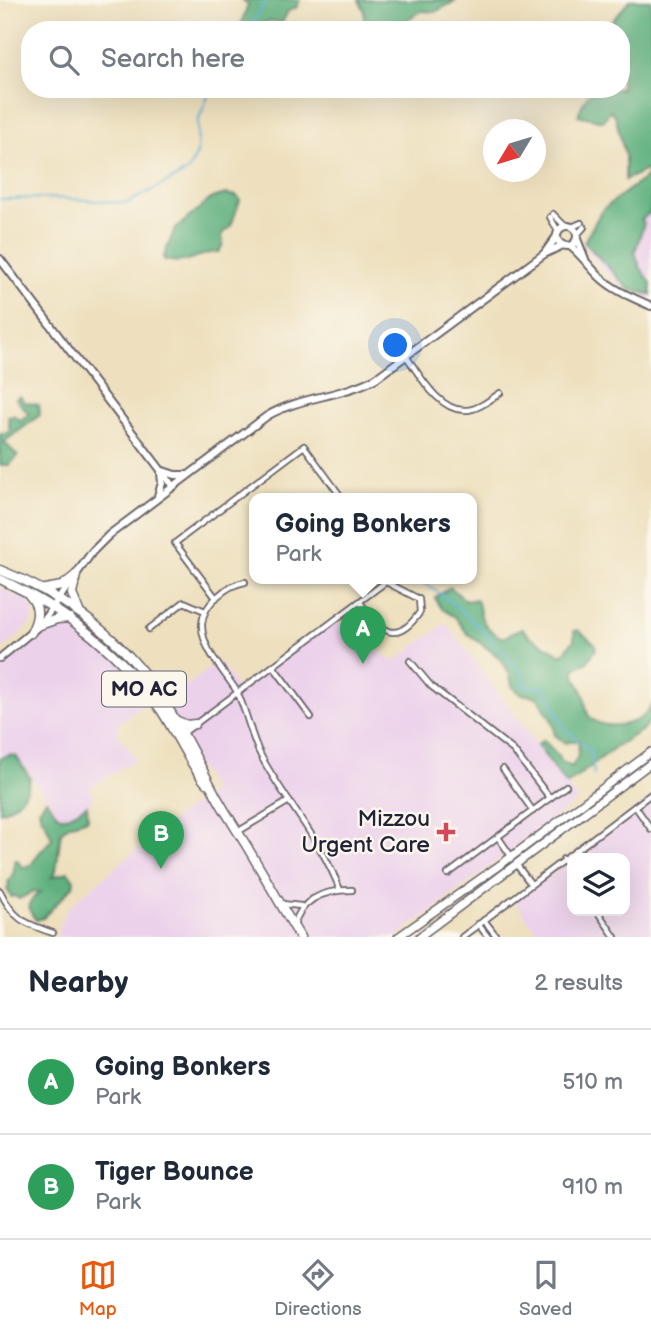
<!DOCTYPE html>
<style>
:root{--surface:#fff;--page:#f2f2f3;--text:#1f2937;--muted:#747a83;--line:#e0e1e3;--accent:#ea580c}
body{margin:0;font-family:"Balsamiq Sans",sans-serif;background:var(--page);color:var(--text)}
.controls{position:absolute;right:21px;bottom:21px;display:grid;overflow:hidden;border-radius:14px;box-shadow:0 7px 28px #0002}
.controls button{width:63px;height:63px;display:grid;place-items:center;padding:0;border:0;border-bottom:2px solid var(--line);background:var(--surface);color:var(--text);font:35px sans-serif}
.compass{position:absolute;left:483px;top:119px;width:63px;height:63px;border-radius:50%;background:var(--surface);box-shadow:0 7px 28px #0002;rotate:232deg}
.you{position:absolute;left:396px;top:346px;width:24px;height:24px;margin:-18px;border:5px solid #fff;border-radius:50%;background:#1a73e8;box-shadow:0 0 0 10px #1a73e833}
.badge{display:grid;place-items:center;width:46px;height:46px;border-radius:50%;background:var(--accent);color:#fff;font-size:23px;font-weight:700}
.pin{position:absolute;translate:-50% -58px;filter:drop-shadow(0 2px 4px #0008)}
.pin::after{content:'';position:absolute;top:37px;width:24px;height:21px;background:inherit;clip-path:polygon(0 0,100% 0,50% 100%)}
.popup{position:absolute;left:249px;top:493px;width:228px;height:91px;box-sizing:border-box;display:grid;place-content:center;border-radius:14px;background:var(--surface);filter:drop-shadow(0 2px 5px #0005);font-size:23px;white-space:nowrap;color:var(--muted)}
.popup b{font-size:26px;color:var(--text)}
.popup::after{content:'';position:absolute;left:50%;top:100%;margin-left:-14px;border:14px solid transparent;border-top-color:var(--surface)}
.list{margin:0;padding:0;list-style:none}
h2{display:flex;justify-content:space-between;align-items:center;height:91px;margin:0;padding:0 28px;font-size:30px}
h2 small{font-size:23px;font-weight:400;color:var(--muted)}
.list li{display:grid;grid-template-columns:46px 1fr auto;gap:21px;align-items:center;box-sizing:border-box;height:105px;padding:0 28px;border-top:2px solid var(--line)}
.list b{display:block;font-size:26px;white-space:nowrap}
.list p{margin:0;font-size:23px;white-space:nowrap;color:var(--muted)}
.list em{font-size:23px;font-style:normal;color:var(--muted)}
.icon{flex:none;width:38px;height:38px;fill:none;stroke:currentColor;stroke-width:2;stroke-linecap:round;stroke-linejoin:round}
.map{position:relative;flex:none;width:651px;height:937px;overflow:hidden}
.search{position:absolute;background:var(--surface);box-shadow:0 7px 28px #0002;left:21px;right:21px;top:21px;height:77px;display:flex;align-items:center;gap:18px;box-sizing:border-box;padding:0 24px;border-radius:28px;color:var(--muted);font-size:26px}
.sheet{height:301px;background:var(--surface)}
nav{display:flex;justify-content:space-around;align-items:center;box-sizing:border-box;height:98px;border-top:2px solid var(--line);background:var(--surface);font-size:19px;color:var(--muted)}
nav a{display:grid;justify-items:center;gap:4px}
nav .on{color:var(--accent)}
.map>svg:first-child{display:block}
</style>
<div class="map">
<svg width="651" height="937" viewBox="0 0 651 937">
<rect width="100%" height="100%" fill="#fbf7ec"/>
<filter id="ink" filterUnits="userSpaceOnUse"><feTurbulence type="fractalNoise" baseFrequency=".0143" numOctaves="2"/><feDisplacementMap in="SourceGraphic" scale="14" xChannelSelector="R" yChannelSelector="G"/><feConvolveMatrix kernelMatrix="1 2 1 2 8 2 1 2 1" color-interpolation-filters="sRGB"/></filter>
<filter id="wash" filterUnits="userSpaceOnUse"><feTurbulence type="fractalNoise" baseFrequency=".00686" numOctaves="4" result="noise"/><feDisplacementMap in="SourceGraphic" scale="28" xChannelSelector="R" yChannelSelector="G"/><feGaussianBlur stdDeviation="1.57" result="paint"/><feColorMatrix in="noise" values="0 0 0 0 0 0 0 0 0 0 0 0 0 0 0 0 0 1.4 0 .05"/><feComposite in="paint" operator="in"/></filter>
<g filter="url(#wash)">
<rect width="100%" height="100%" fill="#eee0be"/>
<g fill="#ecd1eb" fill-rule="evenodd">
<path d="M651 188V300L621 285 603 270 582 243Z"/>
<path d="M0 587 27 600 34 610 32 621 16 638 0 650Z"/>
<path d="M64 610 91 631 154 695 119 723 118 735 136 759 90 787 93 795 90 803 62 819 15 753 0 757V668L33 643Z"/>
<path d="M335 617 339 623 394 662 446 623 578 800 396 937H57L62 918 74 902 174 819 213 791 162 705 219 661 238 689Z"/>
<path d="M651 798V937H536L539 934 514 901ZM572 858H625V911H572Z"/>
</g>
<g fill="#5eb07e" stroke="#40695c" stroke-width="2">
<path d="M243 0H300L297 7 288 11 282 23C271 20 264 19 259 30H239L248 5Z"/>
<path d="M359 0H457L435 12 422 11 408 19V27L397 30H354L364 22V10Z"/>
<path d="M630 0H651V168L625 180V155L615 115 610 110 603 121 578 115C588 86 593 89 621 89V30H604Z"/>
<path d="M651 173V212L641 220 644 223 635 252 640 267 651 283V295L629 289 584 242 602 210Z"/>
<path d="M226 194 237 196 240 200 231 226 222 234 223 244 219 252C202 251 188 266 165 260L163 258 175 229 212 198Z"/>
<path d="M20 396 24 402 39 405 40 415 4 442 18 456 9 465H0V433H7L10 430 8 416 13 415 20 420 29 414 16 399Z"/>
<path d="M450 587 466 601 476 599C481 606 478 609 481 616 484 626 495 635 503 638L522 628 529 636 562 655 574 640V631L578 630 596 645V649L587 662 574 669C574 680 581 685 584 695 586 702 585 710 589 716 600 730 628 726 641 718 647 715 647 710 651 705V720L641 731 618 745 568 784 565 783 537 745 543 740 557 754 560 761 572 767 578 756 579 740 565 743C547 730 558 735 552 721 548 714 542 704 537 697L521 694 512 686 510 675 500 658 467 633 455 617 442 609 435 598Z"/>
<path d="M9 755 16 756 30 778C27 796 17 806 0 812V758Z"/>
<path d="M46 800 58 815 64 817 74 813 87 805 88 819 69 825 61 832 56 871 52 877 68 872 74 880 73 886 43 918 36 920C24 906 29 900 40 892L34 891 19 899 15 896 11 897 7 889 9 887 8 882 14 872V861L17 860 22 867C34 867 33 860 40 852 44 848 48 844 52 838L43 818H41L39 809Z"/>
</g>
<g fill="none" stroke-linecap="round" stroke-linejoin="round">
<g stroke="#59add5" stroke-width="2">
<path d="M248 30 266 0"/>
<path d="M0 199 57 198 127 203 187 172 197 154 198 121 211 89"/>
<path d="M413 578C456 597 489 639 522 672V686L544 688 551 699 564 728 591 752 594 775"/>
</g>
</g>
</g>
<g filter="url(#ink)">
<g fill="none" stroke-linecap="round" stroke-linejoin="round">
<g stroke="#696469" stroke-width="8">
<g id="minor">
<path d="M553 214 565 226"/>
<path d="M550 217 558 231"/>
<path d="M572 227 581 223"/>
<path d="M577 235 584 227"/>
<path d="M406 356C419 374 439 412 466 410 478 410 491 399 500 393"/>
<path d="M245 582C227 585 203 604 202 624 201 648 224 671 236 690 247 711 250 735 261 756 285 801 322 841 340 890"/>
<path d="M216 598 175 543 304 446 342 498"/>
<path d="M360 602C380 630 395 648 420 612L419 599 386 582"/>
<path d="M149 629 184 602 205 611"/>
<path d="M410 661 431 686 513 750 550 798"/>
<path d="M273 666 311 717"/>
<path d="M182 734 391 578"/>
<path d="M503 769 533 811"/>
<path d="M635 806 651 829"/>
<path d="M239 831 289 801"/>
<path d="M498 837 511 856"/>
<path d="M563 859 572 873"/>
<path d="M516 864 531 884"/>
<path d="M448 874 566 786"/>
<path d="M0 891C14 920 24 923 53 933"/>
<path d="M282 904 301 906"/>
<path d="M597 911 615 937"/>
<path d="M484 920 497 937"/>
<path d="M478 924 488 937"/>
<path d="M294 926C301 898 325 890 352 890"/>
<path d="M462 937 651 794"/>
</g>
</g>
<g stroke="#696469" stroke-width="10">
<g id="tertiary">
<circle cx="567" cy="236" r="10"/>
<path d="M577 239 585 259"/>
<path d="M570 246C582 255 590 268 601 278 615 291 634 298 651 306"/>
<path d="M544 254 557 236"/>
<path d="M0 259 173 486"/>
<path d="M163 471 175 475H186"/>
<path d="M158 496 162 483 161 473"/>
<path d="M0 658 40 625 92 552 109 535 267 416C301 396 341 397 376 378L544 254 563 245"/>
</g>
</g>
<g stroke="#696469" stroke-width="10">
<g id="secondary">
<path d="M398 937 511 857 651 752"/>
<path d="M419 937 651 763"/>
</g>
</g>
<g stroke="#696469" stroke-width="11">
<g id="primary">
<path d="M0 570C59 593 114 632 152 684 176 717 194 754 213 790 223 809 235 827 246 845 264 875 282 907 300 937"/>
<path d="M76 575 72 594 79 611"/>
<path d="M0 579C64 609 120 651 161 710 177 734 188 762 206 783"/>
<path d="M45 589 62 586 76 575"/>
<path d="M29 595C41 608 38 618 31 633"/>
<path d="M40 625 57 619 70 618"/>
<path d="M175 720 187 725 195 724"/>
</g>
</g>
<use href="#minor" stroke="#fff" stroke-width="4.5"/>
<use href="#tertiary" stroke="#fff" stroke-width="6"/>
<use href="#secondary" stroke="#fff" stroke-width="7"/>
<use href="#primary" stroke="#fff" stroke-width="8"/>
</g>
</g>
<path fill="#d1495b" stroke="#fbf7ec" stroke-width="2.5" d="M442.5 821.5h7v7h7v7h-7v7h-7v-7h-7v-7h7z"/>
<g text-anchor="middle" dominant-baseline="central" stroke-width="5" stroke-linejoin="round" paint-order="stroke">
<rect fill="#fbf7ec" stroke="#636270" stroke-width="2" x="102" y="671.5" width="84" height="35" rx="5"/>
<g font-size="21" font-weight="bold" fill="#22223b">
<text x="144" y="689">MO AC</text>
</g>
<g font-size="23" fill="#22223b" stroke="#fbf7ec" text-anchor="end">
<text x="430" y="819">Mizzou<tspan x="430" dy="26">Urgent Care</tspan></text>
</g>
</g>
</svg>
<div class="controls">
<button><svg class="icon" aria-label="layers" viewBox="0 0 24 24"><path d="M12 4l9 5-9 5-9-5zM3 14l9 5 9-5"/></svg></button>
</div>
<svg class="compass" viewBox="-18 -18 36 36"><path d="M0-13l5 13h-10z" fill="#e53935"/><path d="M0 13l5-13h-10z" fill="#747a83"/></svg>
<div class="you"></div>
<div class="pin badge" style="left:363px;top:664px;background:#2e9e5b">A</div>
<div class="popup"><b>Going Bonkers</b>Park</div>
<div class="pin badge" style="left:161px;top:869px;background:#2e9e5b">B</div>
<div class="search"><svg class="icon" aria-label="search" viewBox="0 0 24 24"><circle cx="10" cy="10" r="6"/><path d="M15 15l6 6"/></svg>Search here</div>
</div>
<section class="sheet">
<h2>Nearby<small>2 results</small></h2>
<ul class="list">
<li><span class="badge" style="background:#2e9e5b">A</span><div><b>Going Bonkers</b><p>Park</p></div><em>510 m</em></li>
<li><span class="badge" style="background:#2e9e5b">B</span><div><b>Tiger Bounce</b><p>Park</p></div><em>910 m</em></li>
</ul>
</section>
<nav>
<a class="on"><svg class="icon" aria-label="map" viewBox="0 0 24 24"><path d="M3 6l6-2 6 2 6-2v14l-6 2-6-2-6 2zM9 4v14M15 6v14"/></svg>Map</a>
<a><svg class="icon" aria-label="directions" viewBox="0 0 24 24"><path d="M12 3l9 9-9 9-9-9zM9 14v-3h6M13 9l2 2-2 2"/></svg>Directions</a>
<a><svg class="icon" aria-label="saved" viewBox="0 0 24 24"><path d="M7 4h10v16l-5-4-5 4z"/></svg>Saved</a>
</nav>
